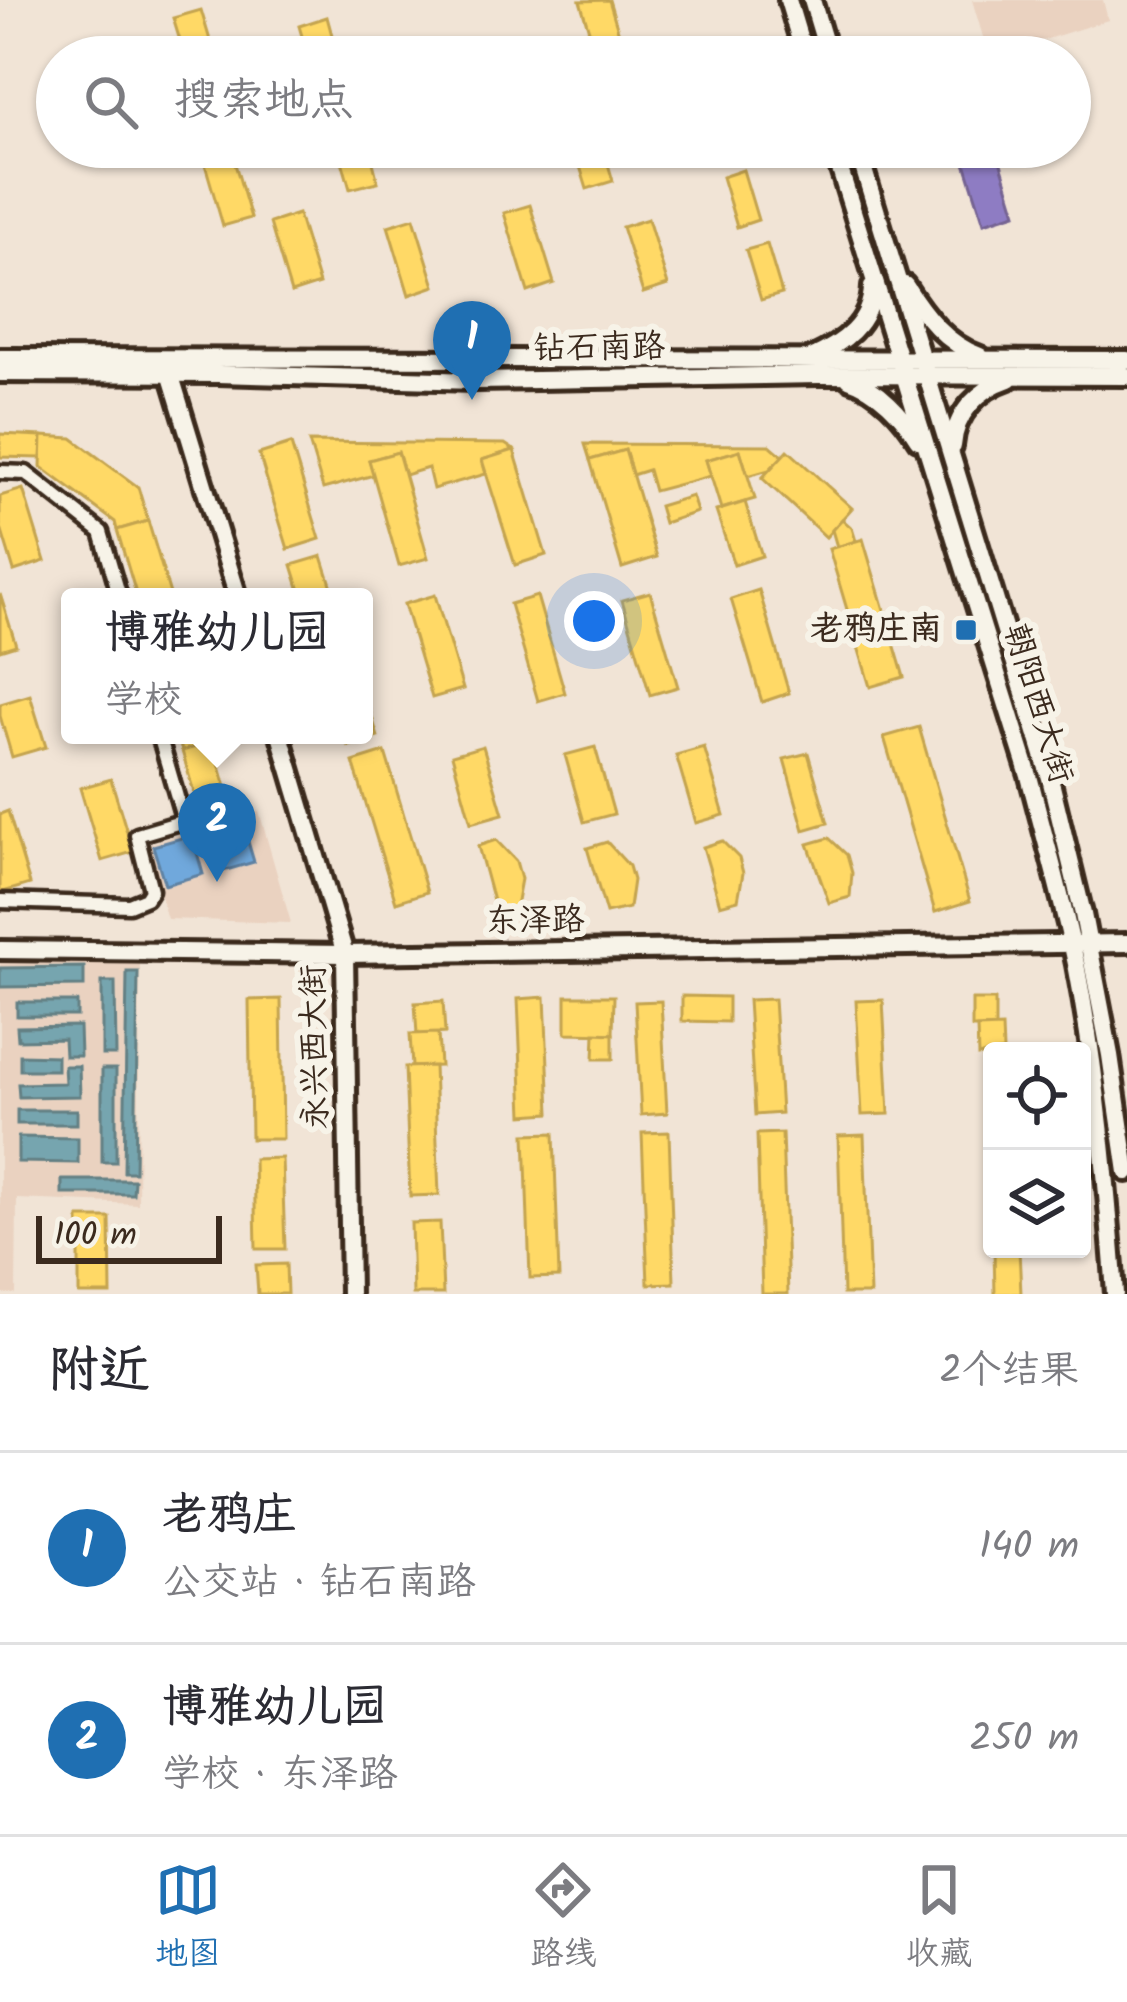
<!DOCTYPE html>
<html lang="zh">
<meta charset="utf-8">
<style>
:root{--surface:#fff;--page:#f7f7f7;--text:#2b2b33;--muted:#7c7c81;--line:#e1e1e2;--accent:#1f6fb2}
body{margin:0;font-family:Kalam,"LXGW WenKai TC",sans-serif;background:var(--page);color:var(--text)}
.controls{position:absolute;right:36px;bottom:36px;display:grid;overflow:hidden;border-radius:12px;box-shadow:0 3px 9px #0004}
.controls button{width:108px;height:108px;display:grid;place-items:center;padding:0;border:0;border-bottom:3px solid var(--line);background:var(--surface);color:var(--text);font:60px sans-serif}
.scale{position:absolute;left:36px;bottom:30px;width:186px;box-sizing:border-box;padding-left:12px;border:6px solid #3b2a1e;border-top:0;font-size:33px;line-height:42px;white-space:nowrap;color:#3b2a1e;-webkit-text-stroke:9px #f7f3e8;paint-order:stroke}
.you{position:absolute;left:594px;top:621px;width:42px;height:42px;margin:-30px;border:9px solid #fff;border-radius:50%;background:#1a73e8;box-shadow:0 0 0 18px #1a73e833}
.badge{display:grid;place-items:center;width:78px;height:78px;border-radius:50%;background:var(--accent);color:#fff;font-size:39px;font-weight:700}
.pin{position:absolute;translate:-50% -99px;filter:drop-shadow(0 3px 6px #0008)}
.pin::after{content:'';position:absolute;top:63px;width:42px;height:36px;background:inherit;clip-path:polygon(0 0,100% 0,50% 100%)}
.popup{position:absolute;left:61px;top:588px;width:312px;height:156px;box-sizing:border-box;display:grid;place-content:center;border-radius:12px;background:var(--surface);filter:drop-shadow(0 3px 9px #0005);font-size:39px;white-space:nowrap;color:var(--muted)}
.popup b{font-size:45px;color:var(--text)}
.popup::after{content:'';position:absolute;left:50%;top:100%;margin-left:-24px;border:24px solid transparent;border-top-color:var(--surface)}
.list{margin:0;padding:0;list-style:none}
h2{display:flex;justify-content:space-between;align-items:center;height:156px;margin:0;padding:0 48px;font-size:51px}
h2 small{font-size:39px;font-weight:400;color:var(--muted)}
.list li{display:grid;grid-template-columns:78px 1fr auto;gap:36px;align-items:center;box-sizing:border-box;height:192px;padding:0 48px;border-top:3px solid var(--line)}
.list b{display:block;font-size:45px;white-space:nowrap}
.list p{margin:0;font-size:39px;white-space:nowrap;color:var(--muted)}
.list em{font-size:39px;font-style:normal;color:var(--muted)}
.icon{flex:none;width:66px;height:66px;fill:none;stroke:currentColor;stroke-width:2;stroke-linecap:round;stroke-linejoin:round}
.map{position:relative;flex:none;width:1127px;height:1294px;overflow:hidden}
.search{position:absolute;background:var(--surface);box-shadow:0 3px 9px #0004;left:36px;right:36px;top:36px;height:132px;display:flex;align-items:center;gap:30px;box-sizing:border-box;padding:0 42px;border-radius:66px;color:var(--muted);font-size:45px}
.sheet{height:540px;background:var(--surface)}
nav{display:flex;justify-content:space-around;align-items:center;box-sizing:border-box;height:168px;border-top:3px solid var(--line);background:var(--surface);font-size:33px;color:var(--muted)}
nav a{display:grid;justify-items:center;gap:6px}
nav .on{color:var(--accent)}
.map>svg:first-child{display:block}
</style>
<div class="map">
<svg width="1127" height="1294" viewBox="0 0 1127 1294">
<rect width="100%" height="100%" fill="#f1e4d6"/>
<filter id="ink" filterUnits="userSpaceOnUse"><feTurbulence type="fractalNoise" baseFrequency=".00833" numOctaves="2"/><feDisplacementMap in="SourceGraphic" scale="24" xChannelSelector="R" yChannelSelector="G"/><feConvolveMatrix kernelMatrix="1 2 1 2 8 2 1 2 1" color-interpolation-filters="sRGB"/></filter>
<g filter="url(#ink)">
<g fill="#ead2c0">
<path d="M972 0H1103L1108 20 989 57Z"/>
<path d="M259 811 291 923 167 919 145 845Z"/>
<path d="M0 959H140L138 1204 17 1199 16 1294H0Z"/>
</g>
<g fill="#ffd966" stroke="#c4a450" stroke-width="3">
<path d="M609 0 626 57H597L580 1Z"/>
<path d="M201 10 215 57H185L173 18Z"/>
<path d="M327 17 338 57H308L299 26Z"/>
<path d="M200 147H230L251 218 223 226Z"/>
<path d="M338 147H369L378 182 350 189Z"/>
<path d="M574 147H603L613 181 587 189Z"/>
<path d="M743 170 758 220 737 227 722 177Z"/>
<path d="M530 205 554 283 528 292 504 213Z"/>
<path d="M298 214 319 284 291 293 270 223Z"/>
<path d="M414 218 435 286 409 295 388 226Z"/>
<path d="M648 219 668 285 643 293 622 227Z"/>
<path d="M767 244 782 294 761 300 746 250Z"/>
<path d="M0 434 42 436 41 458 0 457Z"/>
<path d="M42 436 72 438 138 487 148 521 117 530 115 522 41 467Z"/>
<path d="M309 442 505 444 514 450 482 460 486 474 433 489 428 468 405 475 398 452 369 460 374 475 323 489Z"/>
<path d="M291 444 320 539 288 549 259 454Z"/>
<path d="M585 444 770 445 783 456 769 470 748 476 740 450 706 460 711 476 654 491 648 470 632 475 625 450 590 460Z"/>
<path d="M514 450 546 555 515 565 482 460Z"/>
<path d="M625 450 657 557 622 568 590 460Z"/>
<path d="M740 450 755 499 721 509 706 460Z"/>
<path d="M788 450 852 508 826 537 762 478Z"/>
<path d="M398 452 428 558 399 566 369 460Z"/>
<path d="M23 489 45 561 14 571 0 525V496Z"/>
<path d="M692 496 697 512 664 523 659 506Z"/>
<path d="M745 502 762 556 734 565 716 511Z"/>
<path d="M842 519 852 528 856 541 837 547 832 530Z"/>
<path d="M148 521 170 594 160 597H137L117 530Z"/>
<path d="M863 539 904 677 870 687 829 549Z"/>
<path d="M322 556 335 597H302L292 565Z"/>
<path d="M759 590 789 693 762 702 731 599Z"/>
<path d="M650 592 678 687 650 695 622 600Z"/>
<path d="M0 594 16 645 0 650Z"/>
<path d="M435 595 463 689 432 698 404 604Z"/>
<path d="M537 596 565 693 538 701 510 604Z"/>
<path d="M364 691 378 737 348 746 345 735H364Z"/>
<path d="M30 695 46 747 12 757 0 716V704Z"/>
<path d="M919 727 970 901 935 912 884 737Z"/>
<path d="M177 735H211L213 742 182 751Z"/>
<path d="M213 742 234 815 203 824 182 751Z"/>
<path d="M483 746 503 814 471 823 452 755Z"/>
<path d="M595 747 614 814 584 822 565 755Z"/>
<path d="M704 747 724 815 696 823 676 755Z"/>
<path d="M385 752 427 892 396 902 353 762Z"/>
<path d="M808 753 828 823 804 830 784 759Z"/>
<path d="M111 779 133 852 102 861 80 788Z"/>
<path d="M8 811 30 884 0 893V814Z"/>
<path d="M829 838 847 855 852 873 850 897 829 903 808 844Z"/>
<path d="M496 840 516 861 521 879 515 911 497 916 478 846Z"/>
<path d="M722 841 739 858 743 873 738 900 720 905 703 847Z"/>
<path d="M607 842 629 866 633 880 629 908 606 913 587 848Z"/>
<path d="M566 996H614L613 1034 566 1033Z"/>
<path d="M682 996 728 997V1022L682 1021Z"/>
<path d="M545 997 550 1113 523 1115 518 999Z"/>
<path d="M281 999 283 1139H251L249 1000Z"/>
<path d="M774 999 781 1113 755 1115 748 1000Z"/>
<path d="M883 1000 889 1114 862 1115 856 1001Z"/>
<rect x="972" y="1000" width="23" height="28"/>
<path d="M443 1001 445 1033 417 1035 415 1003Z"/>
<path d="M661 1001 667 1113 641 1115 635 1002Z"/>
<path d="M1002 1027 1003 1051 978 1056 977 1028Z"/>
<path d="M438 1033 440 1066 412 1067 410 1034Z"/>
<path d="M595 1033 613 1034V1059H594Z"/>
<path d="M983 1055H992V1198H991Z"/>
<path d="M434 1066 439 1195 410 1196 405 1067Z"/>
<path d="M669 1132 674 1283 648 1284 642 1133Z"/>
<path d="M554 1133 559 1277 530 1278 525 1134Z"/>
<path d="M782 1133 788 1294H762L757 1134Z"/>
<path d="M864 1135 870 1294H843L838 1136Z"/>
<path d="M282 1158 285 1249H256L254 1159Z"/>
<path d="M79 1218H110L111 1294H79Z"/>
<path d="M440 1222 443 1294H413L411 1223Z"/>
<path d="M994 1249H1019L1021 1294H995Z"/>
<path d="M286 1264 287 1294H258L256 1265Z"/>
</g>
<path fill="#8e7cc3" stroke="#756392" stroke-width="3" d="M960 147H996L1016 213 984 223Z"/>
<g fill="#6fa8dc" stroke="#5f82a3" stroke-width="3">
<path d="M241 818 254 862 220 872 207 829Z"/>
<path d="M192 835 203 874 165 885 153 846Z"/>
</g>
<g fill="#76a5af" stroke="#648084" stroke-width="3">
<path d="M84 967V986L0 987V968Z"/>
<path d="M127 972H138L135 1172H124Z"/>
<path d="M102 982H115L116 1055H102Z"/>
<rect x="17" y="1002" width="60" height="14"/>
<path d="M79 1026 80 1056H65L64 1039 18 1040 17 1027Z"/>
<path d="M20 1055 57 1056V1070H20Z"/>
<path d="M64 1066H79L80 1096 19 1097 18 1084 65 1083Z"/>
<rect x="102" y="1069" width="14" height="93"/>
<rect x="17" y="1110" width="60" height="14"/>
<path d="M18 1137 78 1138V1163L18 1162Z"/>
<path d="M62 1180H134L133 1194H62Z"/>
</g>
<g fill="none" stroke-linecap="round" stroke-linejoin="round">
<g stroke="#3b2a1e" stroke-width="21">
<g id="minor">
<path d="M0 472 26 473 101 532 120 597"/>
<path d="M0 901 129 905 146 898 151 890 137 835 184 821 159 735"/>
</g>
</g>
<g stroke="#3b2a1e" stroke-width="26">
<g id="major">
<path d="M788 0 805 57"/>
<path d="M812 0 829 57"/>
<path d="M833 147 1029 776C1045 839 1063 901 1076 964 1097 1073 1107 1184 1115 1294"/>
<path d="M857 147 1050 778 1083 914 1110 1055 1127 1172"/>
<path d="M905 285C924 315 946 344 980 356"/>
<path d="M0 358 1127 360"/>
<path d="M811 358C842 344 871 324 872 287"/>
<path d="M0 373 218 374 476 381 818 375 1127 376"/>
<path d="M170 373 238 597"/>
<path d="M849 379C878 388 903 415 918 440"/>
<path d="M953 446C955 413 979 389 1009 379"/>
<path d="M280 735 345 954 350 1294"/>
<path d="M0 950 345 954 1127 943"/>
</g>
</g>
<use href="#minor" stroke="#f7f3e8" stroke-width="12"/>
<use href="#major" stroke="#f7f3e8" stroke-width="16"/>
</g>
</g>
<rect fill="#1f6fb2" stroke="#f7f3e8" stroke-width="4.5" x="954" y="618" width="24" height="24" rx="6"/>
<g text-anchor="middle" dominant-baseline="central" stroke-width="12" stroke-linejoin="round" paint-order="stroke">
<g font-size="33" fill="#3b2a1e" stroke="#f7f3e8">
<text transform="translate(599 349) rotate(-1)">钻石南路</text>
<text transform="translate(1037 704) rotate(73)">朝阳西大街</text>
<text transform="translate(535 922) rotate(-1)">东泽路</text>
<text transform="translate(316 1047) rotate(-91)">永兴西大街</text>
</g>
<g font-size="33" font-weight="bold" fill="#3b2a1e" stroke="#f7f3e8" text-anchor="end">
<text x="942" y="630">老鸦庄南</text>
</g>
</g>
</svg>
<div class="controls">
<button><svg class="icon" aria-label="locate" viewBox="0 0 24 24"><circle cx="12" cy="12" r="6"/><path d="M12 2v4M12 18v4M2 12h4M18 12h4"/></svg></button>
<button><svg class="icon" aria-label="layers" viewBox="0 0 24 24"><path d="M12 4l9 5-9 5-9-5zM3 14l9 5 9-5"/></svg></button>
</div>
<div class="scale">100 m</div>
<div class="you"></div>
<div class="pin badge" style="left:472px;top:400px">1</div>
<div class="pin badge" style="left:217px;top:882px">2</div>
<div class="popup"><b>博雅幼儿园</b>学校</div>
<div class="search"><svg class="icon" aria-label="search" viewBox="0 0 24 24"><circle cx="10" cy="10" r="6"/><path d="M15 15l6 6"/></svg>搜索地点</div>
</div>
<section class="sheet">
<h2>附近<small>2个结果</small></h2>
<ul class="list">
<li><span class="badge">1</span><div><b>老鸦庄</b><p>公交站 · 钻石南路</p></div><em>140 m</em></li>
<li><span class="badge">2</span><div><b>博雅幼儿园</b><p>学校 · 东泽路</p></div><em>250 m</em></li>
</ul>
</section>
<nav>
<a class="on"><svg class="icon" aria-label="map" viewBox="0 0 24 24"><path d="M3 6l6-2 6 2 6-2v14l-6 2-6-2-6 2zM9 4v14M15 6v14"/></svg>地图</a>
<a><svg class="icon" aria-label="directions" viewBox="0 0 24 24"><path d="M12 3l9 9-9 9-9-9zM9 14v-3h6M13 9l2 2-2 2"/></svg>路线</a>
<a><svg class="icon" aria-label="saved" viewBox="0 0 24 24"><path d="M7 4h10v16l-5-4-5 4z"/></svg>收藏</a>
</nav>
